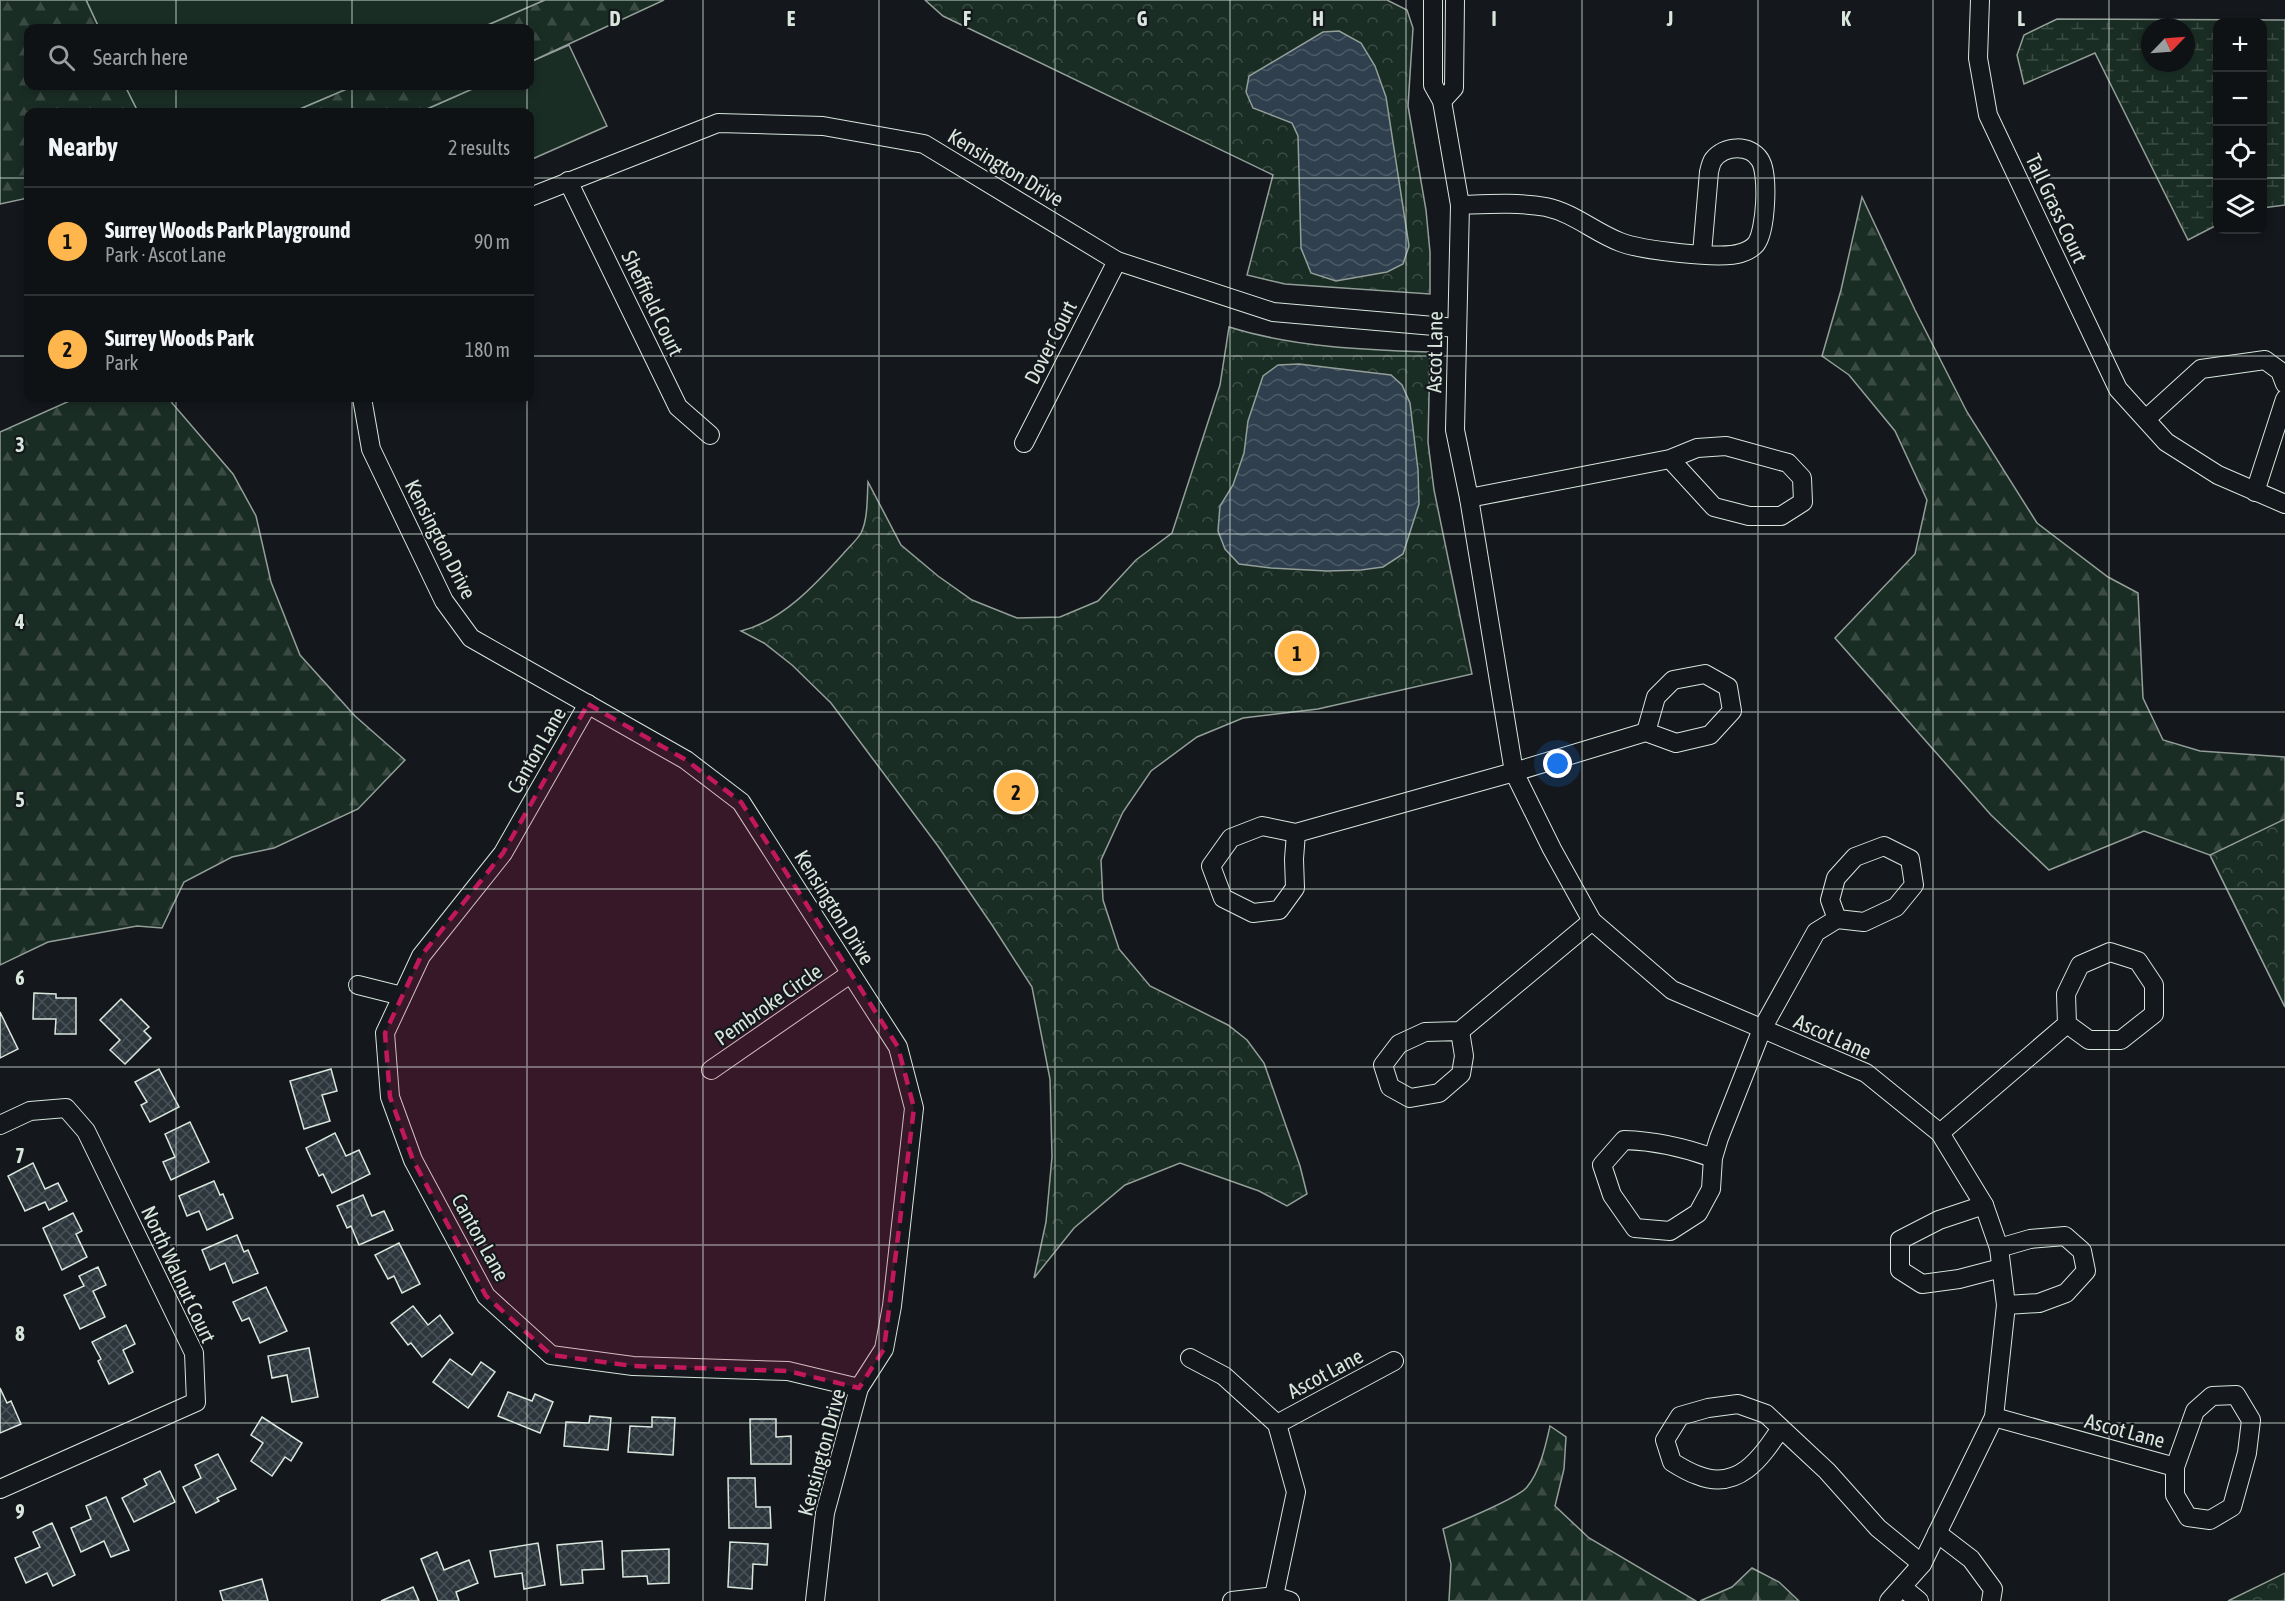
<!DOCTYPE html>
<meta charset="utf-8">
<style>
:root{--surface:#0f1215;--page:#181b1e;--text:#f1f3f6;--muted:#9b9ea0;--line:#2f3234;--accent:#ffb74d}
body{margin:0;font-family:"Asap Condensed",sans-serif;background:var(--page);color:var(--text)}
.controls{position:absolute;right:18px;top:18px;display:grid;overflow:hidden;border-radius:12px;box-shadow:0 3px 9px #0003}
.controls button{width:54px;height:54px;display:grid;place-items:center;padding:0;border:0;border-bottom:2px solid var(--line);background:var(--surface);color:var(--text);font:30px sans-serif}
.compass{position:absolute;left:2141px;top:18px;width:54px;height:54px;border-radius:50%;background:var(--surface);box-shadow:0 3px 9px #0003;rotate:65deg}
.you{position:absolute;left:1558px;top:764px;width:21px;height:21px;margin:-15px;border:4px solid #fff;border-radius:50%;background:#1a73e8;box-shadow:0 0 0 9px #1a73e833}
.badge{display:grid;place-items:center;width:39px;height:39px;border-radius:50%;background:var(--accent);color:#111;font-size:20px;font-weight:700}
.pin{position:absolute;translate:-50% -50%;border:3px solid #fff;box-shadow:0 2px 6px #0006}
.list{margin:0;padding:0;list-style:none}
h2{display:flex;justify-content:space-between;align-items:center;height:78px;margin:0;padding:0 24px;font-size:26px}
h2 small{font-size:20px;font-weight:400;color:var(--muted)}
.list li{display:grid;grid-template-columns:39px 1fr auto;gap:18px;align-items:center;box-sizing:border-box;height:108px;padding:0 24px;border-top:2px solid var(--line)}
.list b{display:block;font-size:22px;white-space:nowrap}
.list p{margin:0;font-size:20px;white-space:nowrap;color:var(--muted)}
.list em{font-size:20px;font-style:normal;color:var(--muted)}
.icon{flex:none;width:33px;height:33px;fill:none;stroke:currentColor;stroke-width:2;stroke-linecap:round;stroke-linejoin:round}
.map{position:relative;flex:none;width:2285px;height:1601px;overflow:hidden}
.search{position:absolute;background:var(--surface);box-shadow:0 3px 9px #0003;left:24px;top:24px;width:510px;height:66px;display:flex;align-items:center;gap:15px;box-sizing:border-box;padding:0 21px;border-radius:12px;color:var(--muted);font-size:22px}
.panel{position:absolute;background:var(--surface);box-shadow:0 3px 9px #0003;left:24px;top:108px;width:510px;height:294px;border-radius:12px}
.map>svg:first-child{display:block}
</style>
<div class="map">
<svg width="2285" height="1601" viewBox="0 0 2285 1601">
<defs>
<pattern id="forest-firs" width="22" height="20" patternUnits="userSpaceOnUse" patternTransform="scale(1.5)"><rect width="22" height="20" fill="#1a2d24"/><path d="M5 1l3.5 6h-7zM16 11l3.5 6h-7z" fill="#3b4b43"/></pattern>
<pattern id="wetland-marsh" width="20" height="14" patternUnits="userSpaceOnUse" patternTransform="scale(1.5)"><rect width="20" height="14" fill="#1a2d24"/><path d="M1 5h8M5 5V1M11 12h8M15 12V8" fill="none" stroke="#3b4b43"/></pattern>
<pattern id="park-crowns" width="20" height="18" patternUnits="userSpaceOnUse" patternTransform="scale(1.5)"><rect width="20" height="18" fill="#1a2d24"/><path d="M2 6a3 3 0 1 1 6 0M12 15a3 3 0 1 1 6 0" fill="none" stroke="#3b4b43"/></pattern>
<pattern id="water-waves" width="16" height="10" patternUnits="userSpaceOnUse" patternTransform="scale(1.5)"><rect width="16" height="10" fill="#2f3f4d"/><path d="M0 5q4-4 8 0t8 0" fill="none" stroke="#4c5b66"/></pattern>
<pattern id="building-cross-hatch" width="8" height="8" patternUnits="userSpaceOnUse" patternTransform="scale(1.5)"><rect width="8" height="8" fill="#2c363c"/><path d="M0 0l8 8M0 8l8-8" fill="none" stroke="#4a5358"/></pattern>
</defs>
<rect width="100%" height="100%" fill="#14181c"/>
<g fill="#1a2d24" stroke="#939e99" stroke-width="1.5">
<path d="M86 0H545L481 28H99Z"/>
<path d="M569 45 607 126 530 160V112H420L479 86H530V62Z"/>
<path d="M125 86H354L293 112H138Z"/>
</g>
<g fill="url(#forest-firs)" stroke="#939e99" stroke-width="1.5">
<path d="M0 0H86L99 28H28V86H125L138 112H28V198L0 204Z"/>
<path d="M545 0H664L530 62V28H481Z"/>
<path d="M354 86H479L420 112H293Z"/>
<path d="M1862 197 1915 310 1967 412 2037 523 2108 577 2138 593 2143 698 2163 740 2200 751 2285 757V1007L2210 855 2144 831 2049 870 1991 815 1835 638 1915 554 1927 500 1895 431 1849 375 1822 356 1841 290Z"/>
<path d="M76 398H171L172 403 233 474 256 516 271 582 300 655 355 716 405 760 358 809 274 848 232 857 184 882 162 928 137 926 48 942 0 965V432Z"/>
<path d="M1550 1426 1566 1437 1564 1469 1555 1506 1589 1538 1696 1601H1449L1451 1564 1443 1529C1459 1522 1519 1498 1527 1487 1540 1472 1546 1444 1550 1426Z"/>
<path d="M1752 1568 1779 1582 1799 1601H1700L1732 1587Z"/>
</g>
<path fill="url(#wetland-marsh)" stroke="#939e99" stroke-width="1.5" fill-rule="evenodd" d="M2057 19 2285 20V205L2263 208 2262 22H2218L2217 225 2188 240 2095 53 2024 84 2017 55 2024 35ZM2150 27H2186V63H2150Z"/>
<g fill="url(#park-crowns)" stroke="#939e99" stroke-width="1.5">
<path d="M925 0H1387L1407 10 1413 28 1408 106 1426 210 1430 252V294L1285 284 1247 275 1273 175 943 16Z"/>
<path d="M1229 327C1293 347 1363 350 1430 352L1428 442 1434 490 1472 674 1318 709 1243 718 1197 737 1151 771 1123 812 1101 860 1103 900 1119 949 1150 986 1228 1025 1247 1040 1264 1063 1300 1166 1307 1194 1287 1206 1259 1191 1180 1163 1125 1185 1074 1228 1034 1278 1046 1222 1052 1157 1050 1079 1032 987 992 925 938 846 831 703 792 665 764 643 741 631C782 621 815 585 843 554 848 548 857 540 861 533 868 519 867 498 868 482L901 545 938 576 972 600 1017 618 1060 617 1098 601 1136 560 1172 533 1220 385Z"/>
<path d="M2285 819V1007L2210 855Z"/>
<path d="M2285 1573V1601H2228Z"/>
</g>
<g fill="url(#water-waves)" stroke="#939e99" stroke-width="1.5">
<path d="M1339 31 1361 43 1375 66 1386 97 1409 246 1403 264 1387 272 1336 281 1311 273 1301 248 1298 136 1292 123 1253 108 1246 92 1249 76 1323 32Z"/>
<path d="M1299 364 1391 375 1402 385 1410 403 1418 470 1419 504 1403 554 1383 567 1361 570 1327 571 1271 568 1239 564 1225 549 1218 531 1220 506 1233 485 1244 453 1248 421 1263 376 1278 365Z"/>
</g>
<g fill="url(#building-cross-hatch)" stroke="#d8e6dc" stroke-width="1.5">
<path d="M34 993 56 994V998H76V1034H55L56 1019H33Z"/>
<path d="M121 999 149 1027 144 1031 151 1038 125 1064 110 1050 120 1040 100 1020Z"/>
<path d="M0 1012 18 1049 0 1058Z"/>
<path d="M159 1069 179 1107 150 1122 141 1105 147 1102 135 1082Z"/>
<path d="M331 1069 337 1091 322 1095 330 1121 304 1129 290 1081Z"/>
<path d="M190 1122 209 1162 171 1180 163 1162 175 1157 165 1134Z"/>
<path d="M335 1133 346 1156 359 1150 370 1174 332 1193 323 1174 319 1176 306 1148Z"/>
<path d="M33 1163 45 1189 58 1183 67 1201 49 1210 45 1202 25 1211 8 1176Z"/>
<path d="M214 1181 220 1195 223 1194 233 1218 207 1230 199 1211 187 1216 179 1196Z"/>
<path d="M363 1195 372 1216 384 1211 393 1230 359 1245 351 1226 347 1228 337 1206Z"/>
<path d="M73 1213 82 1231 76 1234 87 1257 62 1270 43 1228Z"/>
<path d="M237 1235 244 1252 248 1250 258 1273 233 1283 225 1263 210 1270 202 1250Z"/>
<path d="M399 1243 420 1284 402 1293 394 1276 388 1279 375 1255Z"/>
<path d="M98 1267 106 1285 93 1291 105 1317 80 1329 64 1295 84 1286 79 1276Z"/>
<path d="M266 1287 287 1331 260 1343 249 1318 242 1321 233 1302Z"/>
<path d="M413 1306 428 1325 440 1315 453 1333 422 1357 411 1343 408 1345 391 1323Z"/>
<path d="M126 1325 135 1344 123 1350 133 1372 109 1384 98 1361 101 1359 92 1342Z"/>
<path d="M309 1348 318 1397 292 1402 287 1375 272 1378 268 1356Z"/>
<path d="M450 1359 472 1375 481 1362 495 1372 468 1408 433 1382Z"/>
<path d="M0 1388 7 1403 11 1401 21 1424 0 1433Z"/>
<path d="M508 1392 532 1401 535 1394 553 1402 540 1433 498 1416Z"/>
<path d="M590 1416 611 1418 608 1450 564 1446 566 1422 589 1423Z"/>
<path d="M262 1417 302 1443 291 1461 285 1457 272 1476 251 1461 263 1443 251 1435Z"/>
<path d="M652 1417 675 1418 673 1455 628 1452 630 1426 652 1427Z"/>
<path d="M750 1419H776V1437L791 1436V1464H751Z"/>
<path d="M218 1454 236 1489 217 1498 219 1501 196 1513 183 1487 201 1478 195 1465Z"/>
<path d="M160 1471 175 1502 134 1522 122 1498 147 1485 144 1479Z"/>
<path d="M728 1478H755L756 1507H770L771 1528H729Z"/>
<path d="M106 1497 129 1550 111 1557 104 1541 81 1552 71 1528 91 1519 86 1506Z"/>
<path d="M52 1523 75 1575 53 1586 47 1573 26 1583 15 1558 40 1547 33 1532Z"/>
<path d="M602 1541 604 1569 582 1570 583 1583 561 1585 557 1545Z"/>
<path d="M730 1542 768 1544 767 1565 753 1564 752 1589 728 1587Z"/>
<path d="M538 1543 545 1585 524 1589 522 1573 495 1577 490 1551Z"/>
<path d="M669 1549V1583L648 1584 647 1576 623 1577 622 1551Z"/>
<path d="M437 1552 444 1570 469 1560 478 1583 456 1592 459 1601H438L421 1559Z"/>
<path d="M262 1579 268 1601H223L220 1591Z"/>
<path d="M413 1587 419 1601H381Z"/>
</g>
<g fill="none" stroke-linecap="round" stroke-linejoin="round">
<g stroke="#d8e6dc" stroke-width="20">
<g id="street">
<path d="M1433 0V85L1442 101 1460 205 1455 430 1469 498 1514 772 1552 849 1592 921 1672 990 1866 1073 1940 1133 1984 1205 1999 1248 2006 1305 1994 1417 1922 1564 1889 1601"/>
<path d="M1980 0 1978 58 1988 115 2118 389 2166 442 2218 475 2285 504"/>
<path d="M1442 101 1454 88 1455 0"/>
<path d="M568 181 678 407 710 435"/>
<path d="M530 197 718 123 823 126 924 144 1117 261 1273 312 1457 328"/>
<path d="M1460 205C1488 204 1518 202 1546 207 1574 213 1594 232 1620 242 1640 250 1722 260 1741 253 1747 251 1752 249 1756 244 1766 231 1769 174 1760 160 1750 144 1724 145 1713 160 1711 163 1710 168 1709 172L1702 253"/>
<path d="M362 398 371 449 444 601 471 638 686 760 741 802 898 1047 914 1108 892 1306 884 1349 859 1388 825 1513 815 1601"/>
<path d="M2146 419 2201 369 2265 360 2280 371 2285 384"/>
<path d="M1024 443 1117 261"/>
<path d="M2255 492 2285 399"/>
<path d="M1469 498 1670 459 1714 507 1749 516H1781L1803 502 1802 478 1788 463 1726 446 1697 448 1670 459"/>
<path d="M588 704 503 853 421 956 385 1033 390 1097 413 1160 486 1296 551 1355 633 1366 788 1371 859 1388"/>
<path d="M1296 833 1294 859 1295 888 1279 910 1253 913 1223 898 1211 866 1231 838 1262 826 1296 833 1514 772 1646 732 1676 743 1710 735 1732 711 1728 687 1705 674 1673 680 1656 697 1646 732"/>
<path d="M358 985 402 996"/>
<path d="M1460 1031 1464 1056 1461 1074 1439 1093 1410 1098 1390 1087 1383 1065 1399 1044 1425 1032 1460 1031 1592 921"/>
<path d="M711 1070 850 974"/>
<path d="M0 1125 30 1111 66 1108 86 1131 194 1353 196 1402 0 1489"/>
<path d="M1940 1133 2067 1024 2089 1040H2121L2154 1014V985L2138 961 2110 952 2080 965 2066 994 2067 1024"/>
<path d="M1713 1158 1711 1189 1698 1213 1670 1231 1635 1228 1612 1195 1602 1165 1624 1140C1656 1141 1683 1147 1713 1158L1719 1138 1762 1029 1816 932 1837 919 1864 922 1896 907 1914 885 1910 859 1884 846 1855 857 1836 878 1830 900 1837 919"/>
<path d="M1984 1205 1939 1220 1900 1240V1270L1922 1284 1959 1279 2001 1268"/>
<path d="M1999 1248 2030 1239 2065 1236 2082 1251 2086 1271 2066 1293 2039 1303 2006 1305"/>
<path d="M1190 1358 1224 1376 1277 1424 1296 1492 1274 1596"/>
<path d="M1994 1417 2175 1467V1495L2188 1517 2210 1520 2232 1507 2247 1453 2251 1420 2236 1395 2212 1396 2195 1411 2175 1467"/>
<path d="M1277 1424 1394 1361"/>
<path d="M1781 1428C1761 1458 1738 1492 1697 1475 1688 1472 1680 1467 1672 1462L1665 1440 1680 1416 1708 1408 1738 1404 1766 1414 1827 1471 1878 1528 1922 1564"/>
<path d="M1937 1533 1971 1559 1993 1589 1991 1601"/>
<path d="M1902 1587 1919 1601"/>
<path d="M1232 1601 1274 1596 1290 1601"/>
</g>
</g>
<use href="#street" stroke="#14181c" stroke-width="18"/>
</g>
<path fill="#c2185b" fill-opacity="0.2" stroke="#c2185b" stroke-width="4.5" stroke-dasharray="12 8" stroke-linejoin="round" d="M588 704 686 760 741 802 898 1047 914 1108 884 1349 859 1388 788 1371 633 1366 551 1355 486 1296 413 1160 390 1097 385 1033 421 956 503 853Z"/>
<path fill="none" stroke="#d8e6dc" stroke-width="1.5" stroke-opacity="0.55" d="M176 0V28M352 0V28M527 0V28M703 0V1601M879 0V1601M1055 0V1601M1230 0V1601M1406 0V1601M1582 0V1601M1758 0V1601M1933 0V1601M2109 0V1601M176 86V112M352 86V112M527 86V112M0 178H28M530 178H2218M2262 178H2285M0 356H28M530 356H2285M176 398V1601M352 398V1601M527 398V1601M0 534H2285M0 712H2285M0 889H2285M0 1067H2285M0 1245H2285M0 1423H2285"/>
<g text-anchor="middle" dominant-baseline="central" stroke-width="4.5" stroke-linejoin="round" paint-order="stroke">
<g font-size="21" fill="#d8e6dc" stroke="#14181c">
<text transform="translate(1006 167) rotate(31)">Kensington Drive</text>
<text transform="translate(2057 208) rotate(65)">Tall Grass Court</text>
<text transform="translate(653 303) rotate(64)">Sheffield Court</text>
<text transform="translate(1050 342) rotate(-63)">Dover Court</text>
<text transform="translate(1434 352) rotate(-89)">Ascot Lane</text>
<text transform="translate(441 539) rotate(63)">Kensington Drive</text>
<text transform="translate(536 750) rotate(-60)">Canton Lane</text>
<text transform="translate(835 907) rotate(58)">Kensington Drive</text>
<text transform="translate(768 1004) rotate(-35)">Pembroke Circle</text>
<text transform="translate(1833 1036) rotate(24)">Ascot Lane</text>
<text transform="translate(481 1237) rotate(61)">Canton Lane</text>
<text transform="translate(179 1274) rotate(65)">North Walnut Court</text>
<text transform="translate(1325 1373) rotate(-28)">Ascot Lane</text>
<text transform="translate(2125 1430) rotate(15)">Ascot Lane</text>
<text transform="translate(821 1452) rotate(-75)">Kensington Drive</text>
</g>
</g>
<g font-size="20" text-anchor="middle" font-weight="bold" fill="#d8e6dc" stroke="#14181c" stroke-width="4.5" stroke-linejoin="round" paint-order="stroke">
<text x="615" y="26">D</text>
<text x="791" y="26">E</text>
<text x="967" y="26">F</text>
<text x="1142" y="26">G</text>
<text x="1318" y="26">H</text>
<text x="1494" y="26">I</text>
<text x="1670" y="26">J</text>
<text x="1846" y="26">K</text>
<text x="2021" y="26">L</text>
<text x="20" y="452">3</text>
<text x="20" y="629">4</text>
<text x="20" y="807">5</text>
<text x="20" y="985">6</text>
<text x="20" y="1163">7</text>
<text x="20" y="1341">8</text>
<text x="20" y="1519">9</text>
</g>
</svg>
<div class="controls">
<button>+</button>
<button>−</button>
<button><svg class="icon" aria-label="locate" viewBox="0 0 24 24"><circle cx="12" cy="12" r="6"/><path d="M12 2v4M12 18v4M2 12h4M18 12h4"/></svg></button>
<button><svg class="icon" aria-label="layers" viewBox="0 0 24 24"><path d="M12 4l9 5-9 5-9-5zM3 14l9 5 9-5"/></svg></button>
</div>
<svg class="compass" viewBox="-18 -18 36 36"><path d="M0-13l5 13h-10z" fill="#e53935"/><path d="M0 13l5-13h-10z" fill="#9b9ea0"/></svg>
<div class="you"></div>
<div class="pin badge" style="left:1297px;top:653px">1</div>
<div class="pin badge" style="left:1016px;top:792px">2</div>
<div class="search"><svg class="icon" aria-label="search" viewBox="0 0 24 24"><circle cx="10" cy="10" r="6"/><path d="M15 15l6 6"/></svg>Search here</div>
<section class="panel">
<h2>Nearby<small>2 results</small></h2>
<ul class="list">
<li><span class="badge">1</span><div><b>Surrey Woods Park Playground</b><p>Park · Ascot Lane</p></div><em>90 m</em></li>
<li><span class="badge">2</span><div><b>Surrey Woods Park</b><p>Park</p></div><em>180 m</em></li>
</ul>
</section>
</div>
